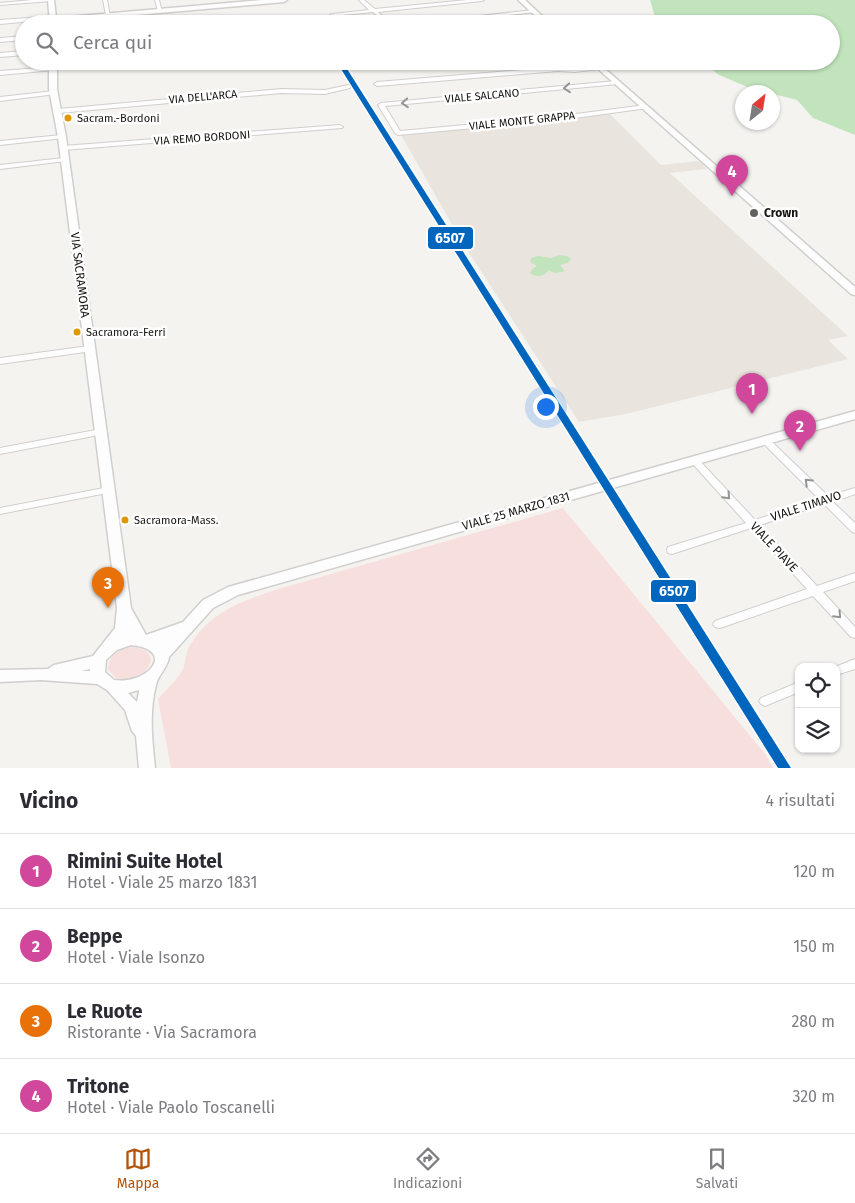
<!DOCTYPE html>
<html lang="it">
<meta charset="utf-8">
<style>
:root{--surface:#fff;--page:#f7f7f7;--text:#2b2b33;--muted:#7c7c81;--line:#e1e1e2;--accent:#b45309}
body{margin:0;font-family:"Fira Sans",sans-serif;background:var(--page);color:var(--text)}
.controls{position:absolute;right:15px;bottom:15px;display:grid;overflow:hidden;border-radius:10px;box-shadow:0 1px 4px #0004}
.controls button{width:45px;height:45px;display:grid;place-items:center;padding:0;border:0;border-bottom:1px solid var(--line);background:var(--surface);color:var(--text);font:25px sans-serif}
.compass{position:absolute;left:735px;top:85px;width:45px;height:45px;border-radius:50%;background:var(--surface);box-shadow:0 1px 4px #0004;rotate:30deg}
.you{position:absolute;left:545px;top:406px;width:18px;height:18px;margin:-12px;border:4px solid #fff;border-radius:50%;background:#1a73e8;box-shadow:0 0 0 8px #1a73e833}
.badge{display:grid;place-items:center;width:32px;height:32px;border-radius:50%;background:var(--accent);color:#fff;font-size:16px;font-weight:700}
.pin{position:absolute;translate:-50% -41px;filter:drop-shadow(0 1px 2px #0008)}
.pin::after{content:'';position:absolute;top:26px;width:18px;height:15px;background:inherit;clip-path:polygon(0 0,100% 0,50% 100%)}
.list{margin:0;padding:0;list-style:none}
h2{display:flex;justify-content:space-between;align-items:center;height:65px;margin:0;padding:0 20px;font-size:21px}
h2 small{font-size:16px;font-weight:400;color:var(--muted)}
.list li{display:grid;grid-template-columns:32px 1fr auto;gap:15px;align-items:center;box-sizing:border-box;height:75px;padding:0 20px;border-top:1px solid var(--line)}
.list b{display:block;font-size:19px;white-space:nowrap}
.list p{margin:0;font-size:16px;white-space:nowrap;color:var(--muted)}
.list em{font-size:16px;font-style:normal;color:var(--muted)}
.icon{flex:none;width:28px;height:28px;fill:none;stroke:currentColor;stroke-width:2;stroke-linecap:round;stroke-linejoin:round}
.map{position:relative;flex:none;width:855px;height:768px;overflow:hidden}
.search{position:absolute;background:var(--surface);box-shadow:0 1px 4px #0004;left:15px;right:15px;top:15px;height:55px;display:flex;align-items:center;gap:12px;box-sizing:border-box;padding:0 18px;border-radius:28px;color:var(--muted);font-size:19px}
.sheet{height:365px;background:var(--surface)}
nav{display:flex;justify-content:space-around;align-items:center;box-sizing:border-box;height:70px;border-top:1px solid var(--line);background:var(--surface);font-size:14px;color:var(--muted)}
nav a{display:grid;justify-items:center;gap:2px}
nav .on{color:var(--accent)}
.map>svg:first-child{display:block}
</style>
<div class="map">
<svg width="855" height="768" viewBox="0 0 855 768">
<rect width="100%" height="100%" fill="#f5f3f0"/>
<path fill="#e9e5de" d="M610 114 661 165 699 161 707 169 670 173 848 336 828 340 848 359 626 414 579 422 462 242 401 135Z"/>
<g fill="#f7dfde">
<path d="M563 508 765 754 773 768H171L158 699C166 689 177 681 183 669 186 662 185 654 189 647 210 610 245 600 282 588Z"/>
<path d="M132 647C168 650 146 685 116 678L108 670C108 655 120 649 132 647Z"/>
</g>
<g fill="#c1e4bc">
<path d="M650 0H855V135L813 118 797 100 750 88 719 75 701 61H831V24H657Z"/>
<path d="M560 255 567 256 571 259 568 263 560 265 564 270 563 272 554 273 549 270C544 276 538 279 530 273L532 269 537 266 530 262 531 258 538 256 551 258Z"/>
</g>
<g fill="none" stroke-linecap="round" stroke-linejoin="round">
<g stroke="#d1cfcd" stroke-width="2">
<g id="minor">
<path d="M32 0H53L51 1 0 5V3Z"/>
<path d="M103 0H107L110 16 106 15Z"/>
<path d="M155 0H159L162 12 158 11Z"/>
<path d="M359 0H364L375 9 467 0H484L482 1 378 12 391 24H386L373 12 332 16 330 15 332 14 369 10Z"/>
<path d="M534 10 536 11V12L425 24H406Z"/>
<path d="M53 16 56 18 55 19 0 24V20Z"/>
<path d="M24 36V40L0 42V38Z"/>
<path d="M24 51V55L0 57V53Z"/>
<path d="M376 61H396L358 67 355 65 358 63Z"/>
<path d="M597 66 600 68 599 69 575 72 558 71 377 86 374 84 377 82 558 67 575 68Z"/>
<path d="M52 67 54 68V70L0 75V71Z"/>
<path d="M616 81 618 82V84L385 106 400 131 560 116 646 105 648 106V108L560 120 398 135 395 133 378 105 381 103Z"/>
<path d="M348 85 350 86V88L325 94 281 93 58 113 55 111 58 109 281 89 325 90Z"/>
<path d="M54 91 57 93 56 94 0 101V97Z"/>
<path d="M340 125 343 127 342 128 63 150 60 148 63 146Z"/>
<path d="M62 135 65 137 64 138 0 145V141Z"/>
<path d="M64 158 67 160 66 161 0 169V165Z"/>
<path d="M89 346 92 347 93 349 92 351 0 364V358Z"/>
<path d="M101 429 106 432 104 434 0 454V448Z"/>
<path d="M765 437 768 438 828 496 855 488V494L833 502 855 523V533L851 531 824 504 760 525 817 586 855 573V581L823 592 855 627V638L851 637 813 596 723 627 719 628 715 627 713 624 715 621 807 589 751 528 672 554 668 553 667 550 668 547 746 523 691 462 689 460 691 458H697L755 520 819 499 760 440 762 438Z"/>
<path d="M109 487 112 488 114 490 112 492 0 514V508Z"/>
<path d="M855 659V669L836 675V667H835Z"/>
<path d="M799 682V692L765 706 761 704 759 701 761 698Z"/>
</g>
</g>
<g stroke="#d1cfcd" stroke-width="3">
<g id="tertiary">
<path d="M48 0H54L56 18 262 0H287L284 2 56 22V24H50Z"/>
<path d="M518 0H525L551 24H544Z"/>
<path d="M49 61H57V89L66 137 131 608 146 635 183 622 203 600 228 587 855 411V419L238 595 213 608 169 657C167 669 158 675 156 685 149 712 152 740 155 768H139L136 736 132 731 125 710 107 690 97 684 41 680 0 682V670L48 669 54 665 93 656 115 628 117 608 58 137 49 89ZM131 645C178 650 147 685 114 680L105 672 106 660 117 650ZM90 669V671H81ZM139 690V692L137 702 128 693Z"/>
<path d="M589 61H596L855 287V295L851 294Z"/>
</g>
</g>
<use href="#minor" fill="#fefdfd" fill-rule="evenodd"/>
<use href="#tertiary" fill="#fefdfd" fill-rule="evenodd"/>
<g stroke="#fff" stroke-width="3">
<path id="rail-1" d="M336 61H342L791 768H778Z"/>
</g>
<use href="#rail-1" fill="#0065bd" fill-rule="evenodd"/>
</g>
<defs><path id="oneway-chevron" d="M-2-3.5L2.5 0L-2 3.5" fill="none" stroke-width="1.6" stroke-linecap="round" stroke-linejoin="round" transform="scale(1.25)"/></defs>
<g stroke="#959493">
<use href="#oneway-chevron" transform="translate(567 88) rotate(175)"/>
<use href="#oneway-chevron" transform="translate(405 103) rotate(175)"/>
<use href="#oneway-chevron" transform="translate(808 482) rotate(-136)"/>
<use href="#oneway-chevron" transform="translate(727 496) rotate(47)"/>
<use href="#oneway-chevron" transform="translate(838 615) rotate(47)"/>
</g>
<g fill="#e09702" stroke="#fff" stroke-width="2">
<circle cx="68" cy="118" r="4.5"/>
<circle cx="77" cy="332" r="4.5"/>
<circle cx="125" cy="520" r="4.5"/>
</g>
<circle fill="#636260" stroke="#fff" stroke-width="2" cx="754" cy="213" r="5"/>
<g text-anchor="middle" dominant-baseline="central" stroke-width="5" stroke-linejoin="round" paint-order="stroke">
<g font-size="11" fill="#151412" stroke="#fff">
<text transform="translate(482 96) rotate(-5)">VIALE SALCANO</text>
<text transform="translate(203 97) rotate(-5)">VIA DELL'ARCA</text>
<text transform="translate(522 121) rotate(-6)">VIALE MONTE GRAPPA</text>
<text transform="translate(202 138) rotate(-4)">VIA REMO BORDONI</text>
</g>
<g font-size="11" fill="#151412" stroke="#fff" text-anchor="start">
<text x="77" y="118">Sacram.-Bordoni</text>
<text x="86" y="332">Sacramora-Ferri</text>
<text x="134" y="520">Sacramora-Mass.</text>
</g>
<g font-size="12" font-weight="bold" fill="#151412" stroke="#fff" text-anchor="start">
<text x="764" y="213">Crown</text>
</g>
<g font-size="12" fill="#151412" stroke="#fff">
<text transform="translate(80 275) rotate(83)">VIA SACRAMORA</text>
<text transform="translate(806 506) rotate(-18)">VIALE TIMAVO</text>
<text transform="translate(516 511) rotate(-16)">VIALE 25 MARZO 1831</text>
<text transform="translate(774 547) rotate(47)">VIALE PIAVE</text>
</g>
</g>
<g stroke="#fff" stroke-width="2">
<rect x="427" y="226" width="47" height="24" rx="5" fill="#0065bd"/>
<rect x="650" y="579" width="47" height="24" rx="5" fill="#0065bd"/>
</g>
<g font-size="14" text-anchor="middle" font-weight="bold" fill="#fff">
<text x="450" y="243">6507</text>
<text x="674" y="596">6507</text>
</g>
</svg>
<div class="controls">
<button><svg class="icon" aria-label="locate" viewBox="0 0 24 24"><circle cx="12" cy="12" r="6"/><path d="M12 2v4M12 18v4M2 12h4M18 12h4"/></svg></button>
<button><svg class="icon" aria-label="layers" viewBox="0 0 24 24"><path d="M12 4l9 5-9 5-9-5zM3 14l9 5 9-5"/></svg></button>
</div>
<svg class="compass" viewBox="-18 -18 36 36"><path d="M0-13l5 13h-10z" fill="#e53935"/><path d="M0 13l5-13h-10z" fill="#7c7c81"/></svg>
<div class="you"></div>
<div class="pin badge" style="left:752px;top:414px;background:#d1479c">1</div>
<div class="pin badge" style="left:800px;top:451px;background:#d1479c">2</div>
<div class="pin badge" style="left:108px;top:608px;background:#e8710a">3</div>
<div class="pin badge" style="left:732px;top:196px;background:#d1479c">4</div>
<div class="search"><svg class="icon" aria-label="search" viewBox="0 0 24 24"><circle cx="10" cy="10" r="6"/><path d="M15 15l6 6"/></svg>Cerca qui</div>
</div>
<section class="sheet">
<h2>Vicino<small>4 risultati</small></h2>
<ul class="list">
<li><span class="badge" style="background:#d1479c">1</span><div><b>Rimini Suite Hotel</b><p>Hotel · Viale 25 marzo 1831</p></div><em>120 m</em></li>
<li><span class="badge" style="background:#d1479c">2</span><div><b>Beppe</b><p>Hotel · Viale Isonzo</p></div><em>150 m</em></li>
<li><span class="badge" style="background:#e8710a">3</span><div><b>Le Ruote</b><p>Ristorante · Via Sacramora</p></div><em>280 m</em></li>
<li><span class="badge" style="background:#d1479c">4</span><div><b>Tritone</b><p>Hotel · Viale Paolo Toscanelli</p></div><em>320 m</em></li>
</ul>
</section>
<nav>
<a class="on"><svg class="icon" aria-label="map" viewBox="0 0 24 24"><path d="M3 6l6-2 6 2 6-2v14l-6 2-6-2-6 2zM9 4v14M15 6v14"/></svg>Mappa</a>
<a><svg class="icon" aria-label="directions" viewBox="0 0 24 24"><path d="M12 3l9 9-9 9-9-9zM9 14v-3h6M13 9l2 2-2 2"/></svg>Indicazioni</a>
<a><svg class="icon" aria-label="saved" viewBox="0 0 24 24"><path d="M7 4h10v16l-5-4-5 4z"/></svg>Salvati</a>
</nav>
